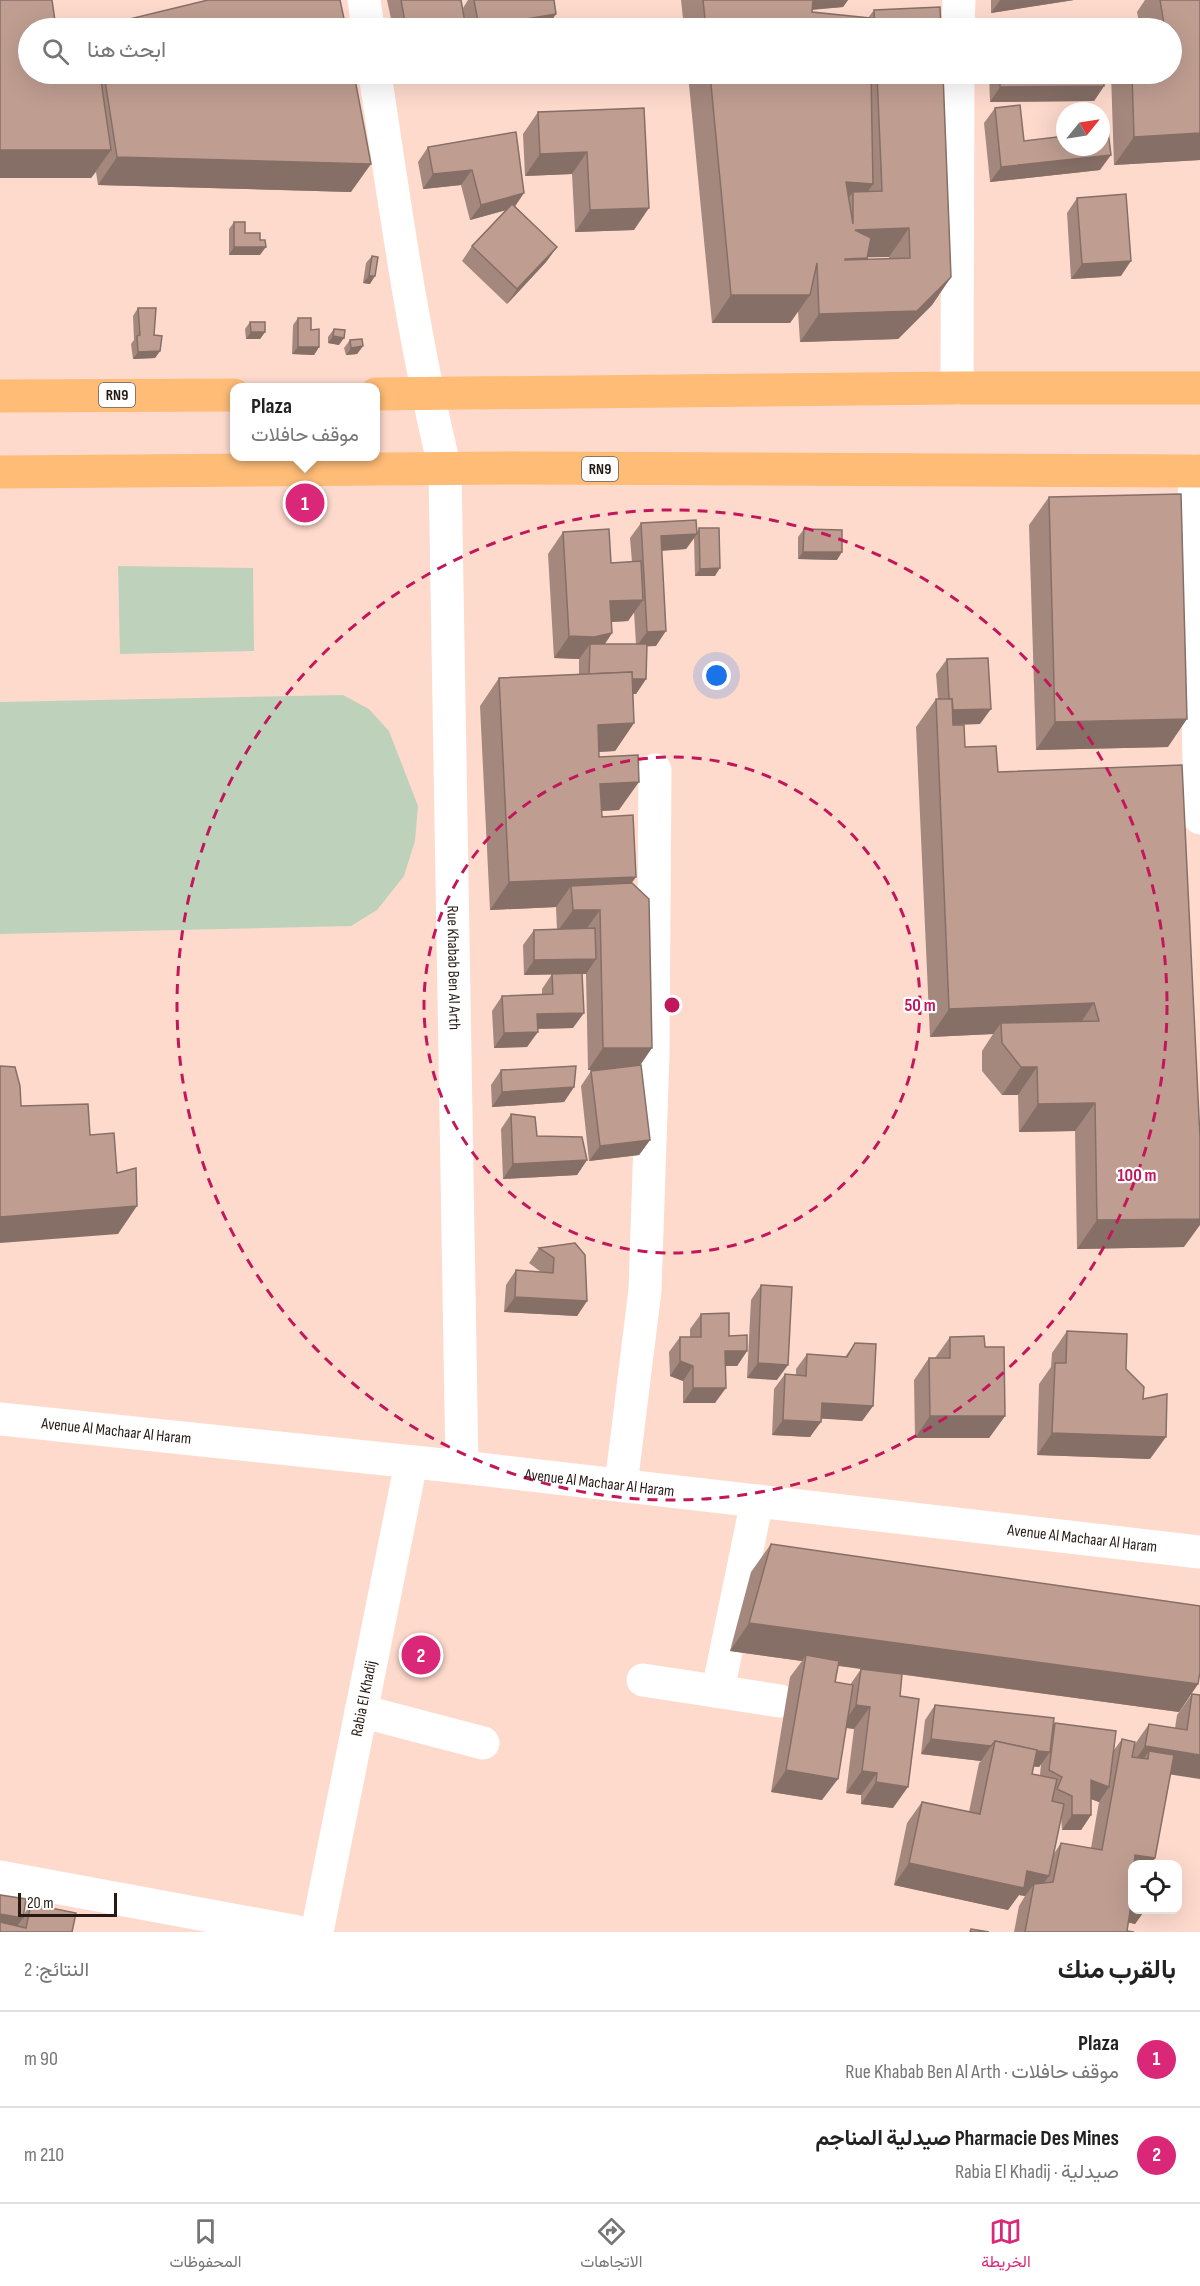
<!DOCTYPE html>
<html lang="ar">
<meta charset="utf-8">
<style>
:root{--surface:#fff;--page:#f6f6f6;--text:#222;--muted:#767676;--line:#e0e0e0;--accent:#db2777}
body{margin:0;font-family:"Sofia Sans Condensed",Vazirmatn,sans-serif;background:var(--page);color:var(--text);direction:rtl}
.controls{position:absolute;right:18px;bottom:18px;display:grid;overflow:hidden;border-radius:12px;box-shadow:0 6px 24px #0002}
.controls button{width:54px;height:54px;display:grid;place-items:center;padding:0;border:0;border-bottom:2px solid var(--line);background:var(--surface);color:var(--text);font:30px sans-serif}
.compass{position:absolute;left:1056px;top:102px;width:54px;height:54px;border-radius:50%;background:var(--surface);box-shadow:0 6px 24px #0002;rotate:60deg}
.scale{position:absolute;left:18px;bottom:15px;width:99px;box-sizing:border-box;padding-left:6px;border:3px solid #261a15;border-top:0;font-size:16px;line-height:21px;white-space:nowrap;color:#261a15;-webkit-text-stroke:4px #fff;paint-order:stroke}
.you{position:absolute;left:717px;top:676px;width:21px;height:21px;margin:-15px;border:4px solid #fff;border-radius:50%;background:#1a73e8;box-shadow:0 0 0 9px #1a73e833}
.badge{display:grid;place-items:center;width:39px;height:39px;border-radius:50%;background:var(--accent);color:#fff;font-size:20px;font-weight:700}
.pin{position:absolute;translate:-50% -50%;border:3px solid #fff;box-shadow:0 2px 6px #0006}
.popup{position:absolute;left:230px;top:383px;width:150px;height:78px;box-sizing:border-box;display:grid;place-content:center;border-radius:12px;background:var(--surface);filter:drop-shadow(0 2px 4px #0005);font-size:20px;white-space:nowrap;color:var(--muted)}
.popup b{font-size:22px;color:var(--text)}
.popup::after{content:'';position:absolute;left:50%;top:100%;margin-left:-12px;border:12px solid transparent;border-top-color:var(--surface)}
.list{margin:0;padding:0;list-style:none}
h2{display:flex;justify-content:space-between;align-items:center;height:78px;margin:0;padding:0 24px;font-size:26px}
h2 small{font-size:20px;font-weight:400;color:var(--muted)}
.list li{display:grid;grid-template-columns:39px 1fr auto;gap:18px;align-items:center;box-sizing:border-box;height:96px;padding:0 24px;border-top:2px solid var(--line)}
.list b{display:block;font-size:22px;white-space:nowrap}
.list p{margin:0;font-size:20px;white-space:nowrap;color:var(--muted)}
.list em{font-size:20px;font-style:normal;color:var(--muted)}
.icon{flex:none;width:33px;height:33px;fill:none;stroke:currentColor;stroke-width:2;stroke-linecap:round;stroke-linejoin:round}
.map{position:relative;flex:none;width:1200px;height:1932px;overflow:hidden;direction:ltr}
.search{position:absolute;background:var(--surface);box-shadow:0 6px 24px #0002;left:18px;right:18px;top:18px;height:66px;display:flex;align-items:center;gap:15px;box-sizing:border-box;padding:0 21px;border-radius:33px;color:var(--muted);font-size:22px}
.sheet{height:270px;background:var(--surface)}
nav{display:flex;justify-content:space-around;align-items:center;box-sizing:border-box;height:84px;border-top:2px solid var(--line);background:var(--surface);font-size:16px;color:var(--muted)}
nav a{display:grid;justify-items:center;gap:3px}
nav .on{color:var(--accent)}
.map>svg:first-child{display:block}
</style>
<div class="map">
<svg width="1200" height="1932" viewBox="0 0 1200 1932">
<rect width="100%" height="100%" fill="#fedacd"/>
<g fill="#bed2bb">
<path d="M118 566 253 568 254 651 120 654Z"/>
<path d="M343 695 369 709 389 731 418 806 415 841 404 876 377 910 351 926 0 934V702Z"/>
</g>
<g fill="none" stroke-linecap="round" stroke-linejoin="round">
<g stroke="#fff" stroke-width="33">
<path d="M364 0 368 28"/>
<path d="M958 28 959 0"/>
<path id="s1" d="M375 74C395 206 413 338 445 469L462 1467"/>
<path d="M957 388 958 74"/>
<path d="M1194 471 1200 818"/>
<path id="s2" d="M0 1419 462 1467 1200 1552"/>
<path d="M621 1485 645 1290 653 1054 655 770"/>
<path d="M643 1680 780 1701"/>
<path d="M718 1690 757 1501"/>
<path d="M361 1711 483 1743"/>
<path d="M0 1877 298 1932"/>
<path id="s3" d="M317 1932 411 1463"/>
</g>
<g stroke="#febc77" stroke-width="33">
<path d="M376 394 957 388H1200"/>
<path d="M0 396 234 395"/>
<path d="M0 472 520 468 1200 471"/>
</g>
</g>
<g fill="#a4887d" fill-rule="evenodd">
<path d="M0 0 28 74H354L351 192 98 185 96 172 91 178H0Z"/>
<path d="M387 0H461L466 28H393Z"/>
<path d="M468 0H554L556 14 546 28H466L463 8Z"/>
<path d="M681 0H848L843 7 812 10V12L868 18 874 10 941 28H684Z"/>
<path d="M991 0H1074L991 13Z"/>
<path d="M1145 0H1200V160L1114 165 1111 74H1172L1140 28 1137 12Z"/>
<path d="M113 23 346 28H109Z"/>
<path d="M688 74H943L951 277 932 305 898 339 800 342 798 311 790 323H712ZM867 257H889V259L866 260Z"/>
<path d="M989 74H1104V86L1094 101 990 102Z"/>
<path d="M644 108 634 230 575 232 572 174 525 176 523 134 538 112Z"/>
<path d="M995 108 1024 141 1100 170 990 182 984 123Z"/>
<path d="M516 132 515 206 557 247 546 262 507 304 462 261 472 246 506 210 470 220 461 185 423 189 418 162 428 147Z"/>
<path d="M1077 198 1121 276 1071 279 1067 213Z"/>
<path d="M234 222 245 233 260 255H229V229Z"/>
<path d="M372 256 370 284 363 283 366 263Z"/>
<path d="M138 308 154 335 160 351 155 358 133 359 131 344 134 340 133 316Z"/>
<path d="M298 318 311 330 319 347 314 355 292 354 293 325Z"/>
<path d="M250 322 265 332 260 339H246L245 329Z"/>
<path d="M334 329 339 345 328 343V337Z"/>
<path d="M350 340 363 346 357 354 346 355 344 348Z"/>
<path d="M1049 497 1168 747 1036 750 1029 525Z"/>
<path d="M641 523 697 532 699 528 715 576H695L694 538 686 549 662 551 656 646H647L646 679 636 694H633L634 723 615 751 599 752V757L619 810 601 811 602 817 632 883 640 1066 650 1140 639 1155 589 1161 581 1086 591 1071 602 1070H588L586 974H582L573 1028 538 1029 527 1047 494 1048 492 1011 502 996 542 994V989L552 974 524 975 523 945 534 930H557L556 907 490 910 480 706 499 678 579 675V659L554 658 548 554 563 532 611 563 632 562 630 538ZM634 612 636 644H605L612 633 611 622 628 621Z"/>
<path d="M804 529 837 560 798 559V537Z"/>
<path d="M947 659 980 724 953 725 965 747 998 772 1182 765 1184 1247 1077 1249 1075 1131 1019 1132 1018 1095H1002L982 1071V1051L993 1034 930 1037 916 727 936 699H938L936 674Z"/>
<path d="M501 1070 574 1087 564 1102 492 1107 491 1085Z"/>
<path d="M511 1114 537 1136 587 1160 577 1175 503 1179 501 1129Z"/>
<path d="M539 1248 585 1255 587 1301 577 1316 504 1312 506 1285 516 1270 541 1272 529 1263Z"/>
<path d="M761 1285 777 1380 747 1378 751 1300Z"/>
<path d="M701 1314 747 1351 737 1366H725L715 1403H683V1381L670 1376 669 1352 680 1337H690V1329Z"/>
<path d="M1067 1331 1126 1369 1143 1399 1150 1459 1037 1455 1039 1384 1051 1367 1052 1353Z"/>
<path d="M950 1337 985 1347 1005 1416 989 1438H915L914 1380 929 1358H935Z"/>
<path d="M855 1343 873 1406 862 1421 821 1418 810 1437 772 1435 774 1389 785 1374 796 1375V1369L807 1354 845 1357Z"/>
<path d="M771 1544 1198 1684 1179 1712 838 1666 835 1682 850 1685 861 1669 900 1696 893 1808 861 1804V1795L846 1793 854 1729 846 1728 822 1800 771 1792 790 1677 802 1661 730 1651 751 1572Z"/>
<path d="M1192 1694 1200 1695 1170 1774 1155 1858 1151 1864H1132V1910H1145L1135 1924 1128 1922 1127 1931 1134 1932H1014L1019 1906 1025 1896 1019 1895 1008 1910 894 1885 907 1823 922 1802 969 1812 979 1763 981 1761 921 1754 925 1720 935 1705 1053 1727 1055 1723 1114 1750 1122 1739 1135 1744 1149 1724 1175 1728 1177 1715ZM1041 1764 1040 1775 1032 1774 1033 1766 1039 1767ZM1091 1799 1099 1802 1091 1848 1061 1843 1053 1855 1061 1816 1062 1830H1081L1091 1815Z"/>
<path d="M31 1904 72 1932H0L24 1914Z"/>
</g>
<g fill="#866f66">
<path d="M802 0H848L843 7 794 11Z"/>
<path d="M1000 0H1074L991 13Z"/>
<path d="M556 14 546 28H478L479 27Z"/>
<path d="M1104 86 1094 101 990 102 1000 87Z"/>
<path d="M1200 133V160L1114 165 1134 137Z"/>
<path d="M0 150H111L91 178H0Z"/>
<path d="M587 152 572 174 525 176 540 154Z"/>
<path d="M1111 155 1100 170 990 182 1001 167Z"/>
<path d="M117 157 371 164 351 192 98 185Z"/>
<path d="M472 170 461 185 423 189 433 174Z"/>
<path d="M846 182 873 184 854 212 853 192 839 211Z"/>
<path d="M524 193 514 208 470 220 481 205Z"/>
<path d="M649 208 634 230 575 232 590 210Z"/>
<path d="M909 228 889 257 835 258 855 230Z"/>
<path d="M234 247H266L260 255H229Z"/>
<path d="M557 247 546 262 507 304 517 289Z"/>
<path d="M867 258 847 286 845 259Z"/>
<path d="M1131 261 1121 276 1071 279 1082 264Z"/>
<path d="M369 276H375L370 284 363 283Z"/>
<path d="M951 277 932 305 898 339 800 342 819 314Z"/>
<path d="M731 295H810L790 323H712Z"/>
<path d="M251 332H265L260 339H246Z"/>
<path d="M333 336 344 338 339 345 328 343Z"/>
<path d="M363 346 357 354 346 355 351 348Z"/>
<path d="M298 347H319L314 355 292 354Z"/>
<path d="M160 351 155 358 133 359 138 352Z"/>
<path d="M697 534 686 549 651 551 661 536Z"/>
<path d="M803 552H842L837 560 798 559Z"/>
<path d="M720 568 715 576H695L700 569Z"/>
<path d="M643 600 628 621 595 623 610 601Z"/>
<path d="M666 631 656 646 636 647 647 632Z"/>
<path d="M612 633 597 655 590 644 579 659 554 658 569 636Z"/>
<path d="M589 679H646L636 694H579Z"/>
<path d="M991 709 980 724 939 725 949 710Z"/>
<path d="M1187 719 1168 747 1036 750 1055 722Z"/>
<path d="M634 723 615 751 578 753 598 725Z"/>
<path d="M639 782 619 810 580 812 600 784Z"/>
<path d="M636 877 616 905 571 886 556 907 490 910 509 882Z"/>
<path d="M573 910H600L585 931 557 932Z"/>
<path d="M596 959 586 974 524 975 534 960Z"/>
<path d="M1094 1003 1075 1031 1001 1023 993 1034 930 1037 949 1009Z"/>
<path d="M584 1013 573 1028 527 1029 537 1014Z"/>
<path d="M538 1032 527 1047 494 1048 504 1033Z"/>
<path d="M603 1048H652L637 1070H588Z"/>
<path d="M1021 1067H1037L1018 1095H1002Z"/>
<path d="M574 1087 564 1102 492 1107 502 1092Z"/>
<path d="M1095 1103 1075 1131 1019 1132 1038 1104Z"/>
<path d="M650 1140 639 1155 589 1161 600 1146Z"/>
<path d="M587 1160 577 1175 503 1179 513 1164Z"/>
<path d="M137 1206 118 1234 0 1243V1217Z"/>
<path d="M1200 1219V1225L1184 1247 1077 1249 1097 1220Z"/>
<path d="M515 1297 587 1301 577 1316 504 1312Z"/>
<path d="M725 1351H747L737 1366H715Z"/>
<path d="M680 1361 693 1366 683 1381 670 1376Z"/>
<path d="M758 1363 788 1365 777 1380 747 1378Z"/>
<path d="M693 1388H726L715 1403H683Z"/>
<path d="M822 1403 873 1406 862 1421 811 1418Z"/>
<path d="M930 1416H1005L989 1438H915Z"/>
<path d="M783 1420 821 1422 810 1437 772 1435Z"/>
<path d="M1052 1433 1166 1437 1150 1459 1037 1455Z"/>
<path d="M749 1623 1198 1684 1179 1712 805 1661 806 1655 802 1661 730 1651Z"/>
<path d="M856 1705 870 1707 854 1729 841 1727Z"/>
<path d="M931 1739 991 1746 981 1761 921 1754Z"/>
<path d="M994 1746 1050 1752 1039 1767 990 1762Z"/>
<path d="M1145 1746 1200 1755V1779L1141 1770 1148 1759 1149 1751 1137 1769 1130 1768Z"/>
<path d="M786 1770 838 1779 822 1800 771 1792Z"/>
<path d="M862 1771 877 1773 861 1795 846 1793Z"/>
<path d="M1091 1780 1109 1787 1099 1802 1080 1795Z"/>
<path d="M876 1782 908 1787 893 1808 861 1804Z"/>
<path d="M1072 1815H1091L1081 1830H1062Z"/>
<path d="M1135 1855 1155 1858 1151 1864H1132Z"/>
<path d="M909 1863 1027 1871 1049 1876 1033 1898 1034 1884 1025 1896 1019 1895 1008 1910 894 1885Z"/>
<path d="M1132 1898V1910H1145L1135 1924 1117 1920Z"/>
<path d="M0 1914 23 1918 13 1932H0Z"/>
</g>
<g fill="#bf9e91" stroke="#866f66" stroke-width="1.5" fill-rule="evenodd">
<path d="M0 0H52L56 28H28V74H100L111 150H0Z"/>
<path d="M208 0H340L346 28H114L113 23Z"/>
<path d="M401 0H461L466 28H406Z"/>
<path d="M474 0H554L556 14 479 27Z"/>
<path d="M703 0H813L812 12 870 18V28H706Z"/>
<path d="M1160 0H1200V133L1134 137 1132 74H1172V28H1140L1164 24Z"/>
<path d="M940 7 941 28H875L874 10Z"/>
<path d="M104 74H354L371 164 117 157Z"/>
<path d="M710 74H871L873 184 846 182 853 224V192L882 191 877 74H943L951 277 917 311 819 314 817 263 810 295H731ZM909 228 910 258 845 260V259L867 258 871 238 855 230Z"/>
<path d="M1000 74H1104V86L1000 87Z"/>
<path d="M1020 105 1024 141 1065 136V147H1101V132L1108 131 1111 155 1001 167 995 108Z"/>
<path d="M644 108 649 208 590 210 587 152 540 154 538 112Z"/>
<path d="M516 132 524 193 481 205 472 170 433 174 428 147Z"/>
<path d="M1126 194 1131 261 1082 264 1077 198Z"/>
<path d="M512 204 557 247 517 289 472 246Z"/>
<path d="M234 222H245V233H260V240H265L266 247H234Z"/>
<path d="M372 256 378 257 375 276H369Z"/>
<path d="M138 308H156L154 335 162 336 160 351 138 352 137 336 140 335Z"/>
<path d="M298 318H311V330L319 329V347H298Z"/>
<path d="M250 322H265V332H251Z"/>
<path d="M334 329 345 330 344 338 333 336Z"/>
<path d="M362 339 363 346 351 348 350 340Z"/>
<path d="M1181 494 1187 719 1055 722 1049 497Z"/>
<path d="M696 520 697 534 661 536 666 631 647 632 641 523Z"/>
<path d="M699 528H719L720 568 700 569Z"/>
<path d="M609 529 611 563 641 561 643 600 610 601 612 633 594 637 569 636 563 532Z"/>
<path d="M804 529 842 530V552H803Z"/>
<path d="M590 644H647L646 679H632V672L589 674Z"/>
<path d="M988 658 991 709 953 710 952 699H949L947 659Z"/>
<path d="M632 672 634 723 598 725 599 757 638 755 639 782 600 784 602 817 633 815 636 877 509 882 499 678Z"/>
<path d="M936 699H952L953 725H964L965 747 996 746 998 772 1182 765 1200 1138V1219L1097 1220 1095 1103 1038 1104 1037 1067H1021L1002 1043 1001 1023 1099 1021 1094 1003 949 1009Z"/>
<path d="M632 883 649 899 652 1048H603L600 910H573L571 886Z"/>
<path d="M595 928 596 959 534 960V930Z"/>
<path d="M582 973 584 1013 537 1014 538 1032 504 1033 502 996 553 994 552 974Z"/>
<path d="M641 1065 650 1140 600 1146 591 1071Z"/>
<path d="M0 1066 15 1067 20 1086 21 1106 88 1104 90 1135 114 1133 117 1173 136 1168 137 1206 0 1217Z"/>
<path d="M576 1066 574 1087 502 1092 501 1070Z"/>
<path d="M511 1114 535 1117 537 1136 582 1137 587 1160 513 1164Z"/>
<path d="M575 1243 585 1255 587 1301 515 1297 516 1270 553 1273 554 1258 539 1248Z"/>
<path d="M761 1285 792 1287 788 1365 758 1363Z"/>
<path d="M729 1313V1336L747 1335V1351H725L726 1388H693V1366L680 1361V1337H701V1314Z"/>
<path d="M1067 1331 1127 1334 1126 1369 1144 1387 1143 1399 1167 1394 1166 1437 1052 1433 1055 1363H1066Z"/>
<path d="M984 1336 985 1347H1004L1005 1416H930L929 1358H950V1337Z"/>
<path d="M855 1343 876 1344 873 1406 822 1403 821 1422 783 1420 785 1374 806 1376 807 1354 847 1357Z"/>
<path d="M771 1544 1200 1606V1672L1198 1684 749 1623Z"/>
<path d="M806 1655 839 1661 835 1682 853 1685 838 1779 786 1770Z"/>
<path d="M861 1669 902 1674 900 1696 919 1699 908 1787 876 1782 877 1773 862 1771 870 1707 856 1705Z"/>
<path d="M1192 1694 1200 1695V1755L1145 1746 1149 1724 1187 1730Z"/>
<path d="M935 1705 1054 1718 1050 1752 1037 1751V1750L995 1741 991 1746 931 1739Z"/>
<path d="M1055 1723 1116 1731 1109 1787 1091 1780V1815H1072V1796L1057 1789 1062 1777 1049 1770Z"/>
<path d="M1122 1739 1135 1742 1132 1757 1148 1759 1149 1751 1174 1755 1155 1858 1135 1855 1134 1864H1132V1898L1127 1931 1134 1932H1025L1034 1884 1053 1882 1061 1843 1102 1850Z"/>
<path d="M995 1741 1037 1750 1032 1774 1057 1779 1052 1801 1064 1804 1049 1876 1027 1871 1024 1888 909 1863 922 1802 980 1814Z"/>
<path d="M0 1895 26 1899 23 1918 0 1914Z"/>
<path d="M31 1904 76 1913 72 1932H0V1922L26 1928Z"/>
<path d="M971 1929 989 1932H970Z"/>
</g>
<g fill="none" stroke="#c2185b" stroke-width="3" stroke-dasharray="10 8">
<circle cx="672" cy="1005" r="248"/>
<circle cx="672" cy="1005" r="495"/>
</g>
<g text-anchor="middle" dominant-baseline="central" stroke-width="4.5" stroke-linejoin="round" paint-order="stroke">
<g fill="#fff" stroke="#675f5b" stroke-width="1.5">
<rect x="99" y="383" width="36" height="24" rx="4.5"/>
<rect x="582" y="457" width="36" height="24" rx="4.5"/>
</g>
<g font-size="15" font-weight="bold" fill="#261a15">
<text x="117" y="395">RN9</text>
<text x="600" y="469">RN9</text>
</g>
<g font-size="16" fill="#261a15" stroke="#fff">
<text stroke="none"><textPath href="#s1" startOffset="900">Rue Khabab Ben Al Arth</textPath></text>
<text stroke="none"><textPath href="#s2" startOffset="117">Avenue Al Machaar Al Haram</textPath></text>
<text stroke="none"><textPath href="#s2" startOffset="603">Avenue Al Machaar Al Haram</textPath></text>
<text stroke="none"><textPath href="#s2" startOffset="1089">Avenue Al Machaar Al Haram</textPath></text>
<text stroke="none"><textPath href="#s3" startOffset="238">Rabia El Khadij</textPath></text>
</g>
</g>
<circle cx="672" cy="1005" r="9" fill="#c2185b" stroke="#fff" stroke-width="3"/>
<g font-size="18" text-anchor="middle" font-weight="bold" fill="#c2185b" stroke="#fff" stroke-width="4.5" stroke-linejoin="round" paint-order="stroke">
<text x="920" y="1011">50 m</text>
<text x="1137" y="1181">100 m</text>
</g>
</svg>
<div class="controls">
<button><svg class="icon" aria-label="locate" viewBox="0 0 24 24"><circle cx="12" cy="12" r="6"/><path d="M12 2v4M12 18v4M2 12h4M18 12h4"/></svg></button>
</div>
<svg class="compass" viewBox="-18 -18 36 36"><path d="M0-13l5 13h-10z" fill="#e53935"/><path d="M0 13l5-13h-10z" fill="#767676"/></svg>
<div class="scale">20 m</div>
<div class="you"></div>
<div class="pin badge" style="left:305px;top:503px">1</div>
<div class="popup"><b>Plaza</b>موقف حافلات</div>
<div class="pin badge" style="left:421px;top:1655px">2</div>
<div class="search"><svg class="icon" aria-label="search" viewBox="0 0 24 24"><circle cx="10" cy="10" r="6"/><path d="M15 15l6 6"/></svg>ابحث هنا</div>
</div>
<section class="sheet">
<h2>بالقرب منك<small>النتائج: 2</small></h2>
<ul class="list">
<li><span class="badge">1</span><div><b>Plaza</b><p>موقف حافلات · Rue Khabab Ben Al Arth</p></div><em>90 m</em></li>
<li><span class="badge">2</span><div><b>Pharmacie Des Mines صيدلية المناجم</b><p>صيدلية · Rabia El Khadij</p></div><em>210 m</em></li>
</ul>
</section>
<nav>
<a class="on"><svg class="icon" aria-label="map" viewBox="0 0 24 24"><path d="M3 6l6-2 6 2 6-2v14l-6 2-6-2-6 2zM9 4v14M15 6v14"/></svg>الخريطة</a>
<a><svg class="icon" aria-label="directions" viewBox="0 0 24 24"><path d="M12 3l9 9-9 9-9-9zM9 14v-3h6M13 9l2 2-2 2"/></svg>الاتجاهات</a>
<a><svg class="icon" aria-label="saved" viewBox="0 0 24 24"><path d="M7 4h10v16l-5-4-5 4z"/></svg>المحفوظات</a>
</nav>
